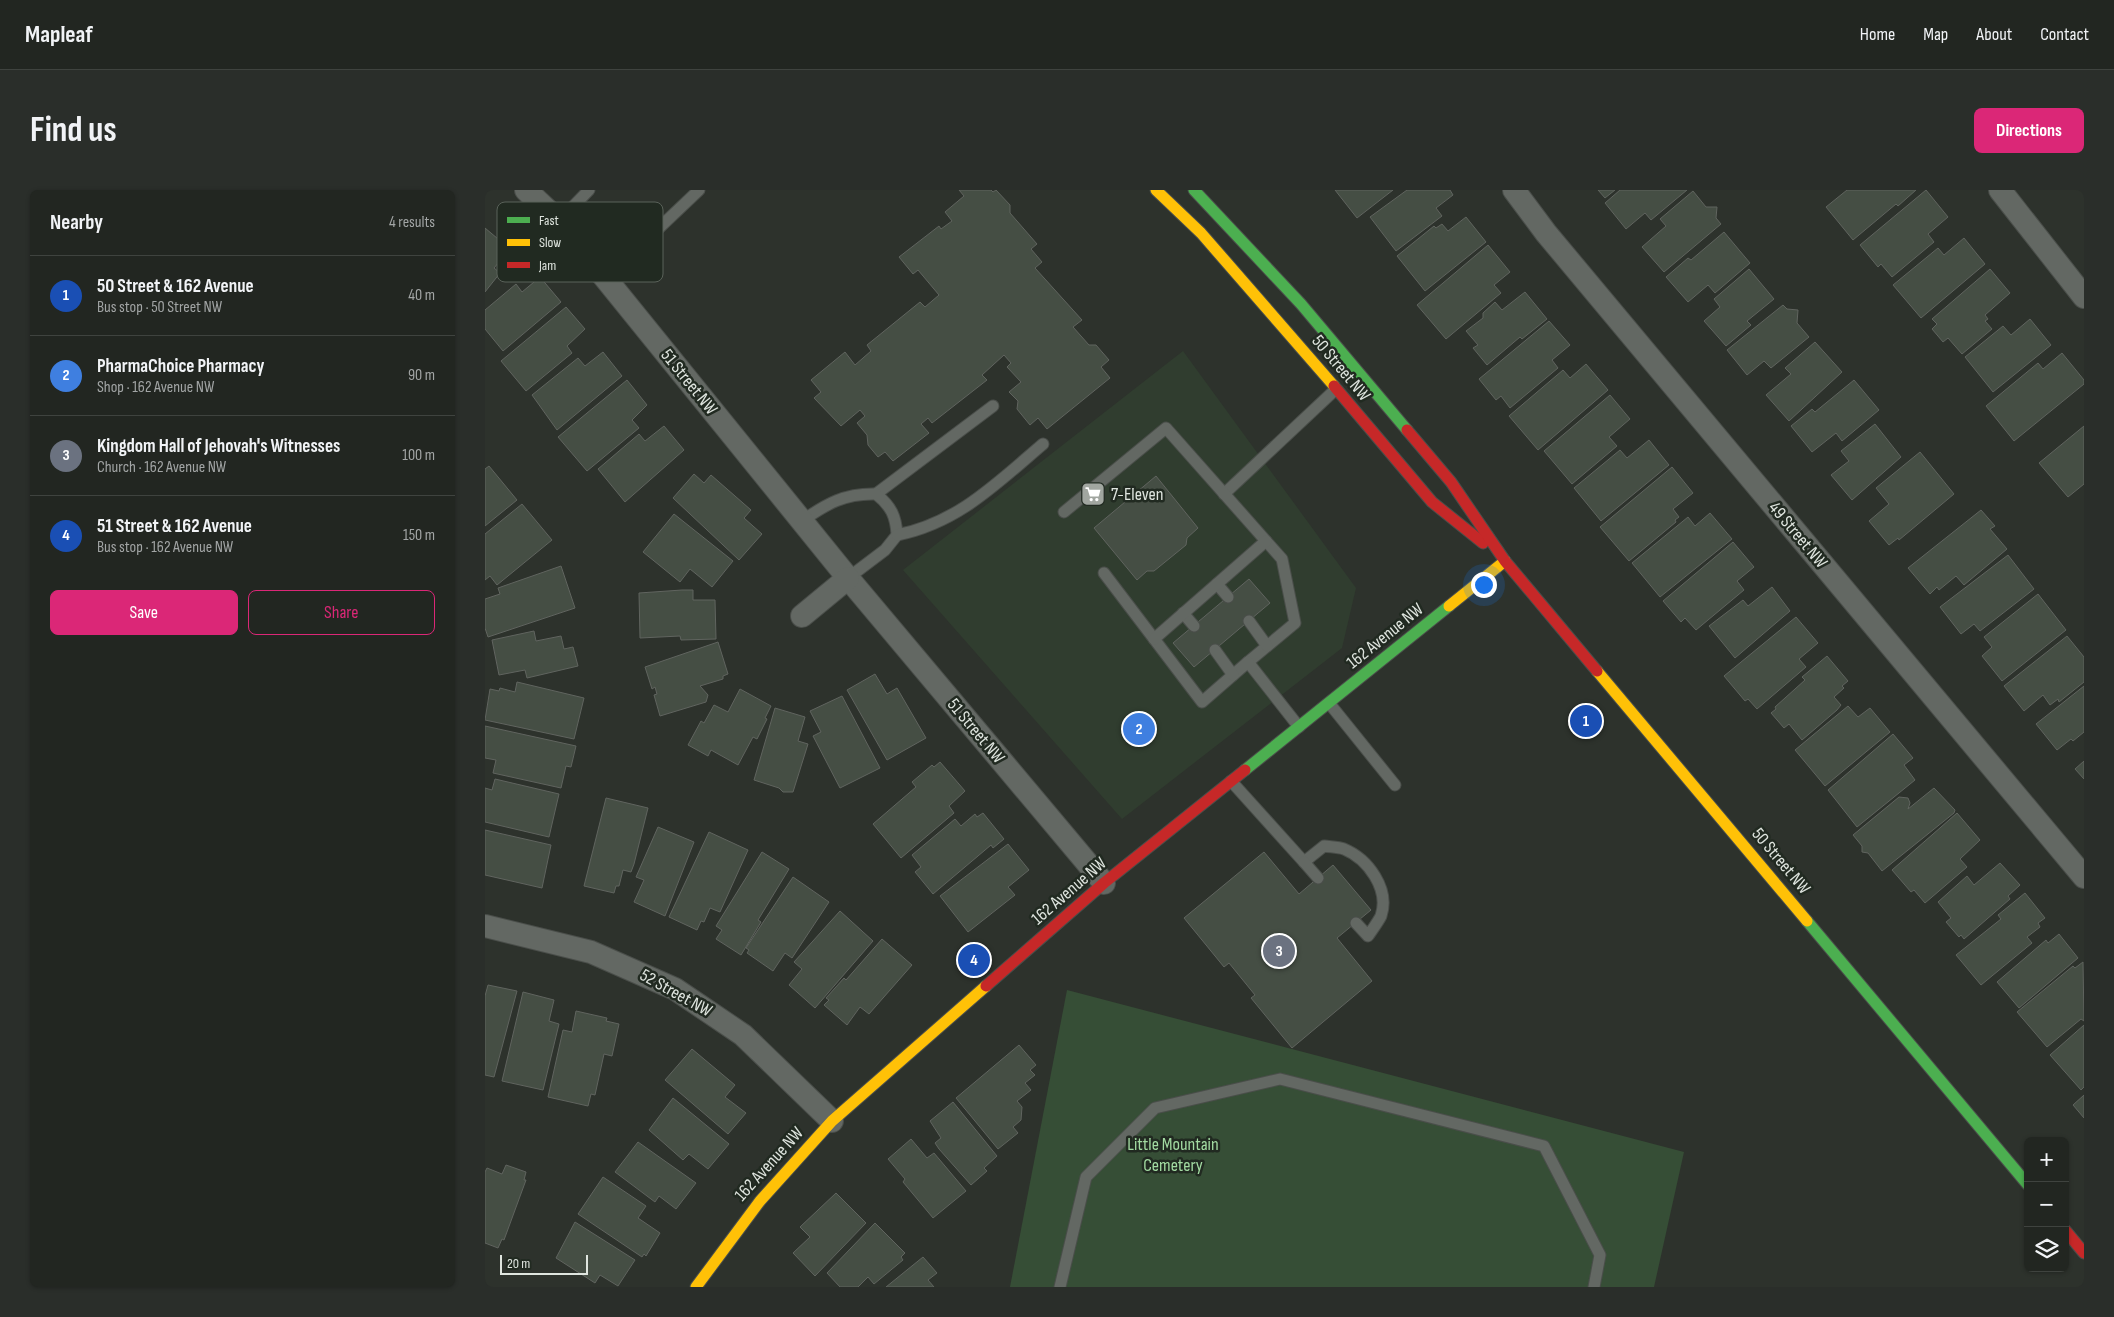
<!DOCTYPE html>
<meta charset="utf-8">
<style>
:root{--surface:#222621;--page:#2a2e2a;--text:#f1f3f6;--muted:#a2a5a5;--line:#3f433f;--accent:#db2777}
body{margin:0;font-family:"Sofia Sans Condensed",sans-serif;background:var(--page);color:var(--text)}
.controls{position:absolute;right:15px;bottom:15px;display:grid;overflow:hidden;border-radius:8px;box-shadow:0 1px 4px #0004}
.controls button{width:45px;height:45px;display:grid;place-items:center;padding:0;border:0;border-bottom:1px solid var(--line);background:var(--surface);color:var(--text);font:25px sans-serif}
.scale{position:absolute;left:15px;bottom:12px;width:88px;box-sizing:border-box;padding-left:5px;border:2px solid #dfe5df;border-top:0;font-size:14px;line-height:18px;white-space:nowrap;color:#dfe5df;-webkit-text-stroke:4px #212a21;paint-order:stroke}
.you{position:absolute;left:998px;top:394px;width:18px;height:18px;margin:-12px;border:4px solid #fff;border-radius:50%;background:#1a73e8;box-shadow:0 0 0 8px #1a73e833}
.badge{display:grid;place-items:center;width:32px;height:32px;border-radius:50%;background:var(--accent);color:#fff;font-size:16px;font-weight:700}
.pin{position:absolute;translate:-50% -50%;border:2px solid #fff;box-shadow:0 1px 5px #0006}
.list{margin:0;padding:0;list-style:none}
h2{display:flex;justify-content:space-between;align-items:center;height:65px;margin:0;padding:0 20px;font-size:21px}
h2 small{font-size:16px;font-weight:400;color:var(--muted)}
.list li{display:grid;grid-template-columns:32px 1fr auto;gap:15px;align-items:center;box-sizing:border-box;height:80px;padding:0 20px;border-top:1px solid var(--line)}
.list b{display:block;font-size:19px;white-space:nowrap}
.list p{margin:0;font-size:16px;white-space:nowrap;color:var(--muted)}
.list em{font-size:16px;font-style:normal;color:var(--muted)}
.actions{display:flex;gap:10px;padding:15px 20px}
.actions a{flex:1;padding:11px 0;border:1px solid var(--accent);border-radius:8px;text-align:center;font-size:18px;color:var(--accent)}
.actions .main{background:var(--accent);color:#fff}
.icon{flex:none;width:28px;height:28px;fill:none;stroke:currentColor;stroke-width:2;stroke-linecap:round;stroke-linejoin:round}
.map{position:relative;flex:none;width:1599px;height:1097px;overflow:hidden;border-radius:8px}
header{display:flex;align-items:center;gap:30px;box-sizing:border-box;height:70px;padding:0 25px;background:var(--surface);border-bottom:1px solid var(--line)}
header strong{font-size:24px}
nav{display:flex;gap:28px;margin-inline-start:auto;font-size:18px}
.intro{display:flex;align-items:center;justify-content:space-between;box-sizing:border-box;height:120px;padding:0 30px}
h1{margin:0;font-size:35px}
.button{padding:12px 22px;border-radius:8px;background:var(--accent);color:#fff;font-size:18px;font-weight:700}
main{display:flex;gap:30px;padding:0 30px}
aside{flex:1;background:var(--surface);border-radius:8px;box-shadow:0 1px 4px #0004}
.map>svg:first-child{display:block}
</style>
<header>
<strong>Mapleaf</strong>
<nav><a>Home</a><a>Map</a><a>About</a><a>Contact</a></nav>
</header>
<div class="intro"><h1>Find us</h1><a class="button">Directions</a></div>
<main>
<aside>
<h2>Nearby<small>4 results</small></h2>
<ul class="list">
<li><span class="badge" style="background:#1a4fb4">1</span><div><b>50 Street &amp; 162 Avenue</b><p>Bus stop · 50 Street NW</p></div><em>40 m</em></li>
<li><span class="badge" style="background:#3f7fe0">2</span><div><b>PharmaChoice Pharmacy</b><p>Shop · 162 Avenue NW</p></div><em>90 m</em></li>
<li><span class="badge" style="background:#6b7280">3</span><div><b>Kingdom Hall of Jehovah's Witnesses</b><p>Church · 162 Avenue NW</p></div><em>100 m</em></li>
<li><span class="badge" style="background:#1a4fb4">4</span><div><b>51 Street &amp; 162 Avenue</b><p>Bus stop · 162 Avenue NW</p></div><em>150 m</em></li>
</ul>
<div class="actions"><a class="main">Save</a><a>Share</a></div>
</aside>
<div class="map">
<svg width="1599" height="1097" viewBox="0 0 1599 1097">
<rect width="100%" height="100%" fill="#2d322c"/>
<path fill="#303d2f" d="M698 161 871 398 857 458 637 629 418 380Z"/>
<path fill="#364e36" d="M582 800 1199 962 1169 1097H525Z"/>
<g fill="#454e44" stroke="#60645f">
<path d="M474 0H506L508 2 511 0 525 15V23L552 54 546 59 557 72 550 78 597 130 588 137 604 155H611L624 170 616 177 625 188 562 239 553 228 545 235 532 219 533 211 524 202 536 192 522 177 526 173 519 165 497 185 502 190 447 233 443 228 436 234 444 243 408 271 400 262 393 267 383 255 382 245 372 233 380 226 375 220 356 236 329 208 336 202 326 190 360 162 370 175 386 161 382 155 435 112 440 117 454 105 433 80 428 84 414 67 454 36 456 39 467 31 460 22 479 6Z"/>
<path d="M850 0H908L872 28Z"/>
<path d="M922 0H965L968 5 951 18 957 26 911 61 885 27Z"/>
<path d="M1113 0H1130L1120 8Z"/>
<path d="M1135 0H1202L1166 30 1160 23 1141 39 1120 13Z"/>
<path d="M1362 0H1431L1413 16 1411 14 1368 50 1341 17Z"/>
<path d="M1441 0 1463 27 1443 44 1449 52 1407 87 1396 74 1393 77 1375 55Z"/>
<path d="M1208 1 1221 17H1232L1231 28 1236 34 1179 82 1157 57 1181 36 1175 29Z"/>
<path d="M981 27 1001 52 940 101 912 66 949 36 951 38 957 34 963 41Z"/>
<path d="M0 38 25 59 9 78 15 83 0 102Z"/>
<path d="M1239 42 1265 73 1230 103 1223 95 1203 112 1181 87 1203 68 1206 70Z"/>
<path d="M1479 48 1500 74 1436 128 1408 95 1453 58 1459 65Z"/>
<path d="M1003 55 1025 82 1009 95 1016 103 961 149 932 115Z"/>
<path d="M1264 79 1289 109 1262 131 1266 135 1241 156 1219 131 1235 117 1229 109Z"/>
<path d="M1505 79 1525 103 1500 125 1503 129 1500 131 1507 139 1477 164 1463 148 1458 152 1447 139 1452 134 1447 129Z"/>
<path d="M55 87 76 112 18 161 0 139V120L31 94 37 102Z"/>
<path d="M1040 102 1062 129 1037 149 1035 147 1002 175 988 158 993 155 981 141 998 128V123L1010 112 1017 120Z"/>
<path d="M1298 115 1302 119 1313 120 1312 133 1324 147 1286 178 1279 171 1262 185 1242 160Z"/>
<path d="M81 117 100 139 82 156 87 163 41 201 16 171Z"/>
<path d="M1545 129 1566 155 1508 202 1480 167 1518 136 1526 145Z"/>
<path d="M1064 131 1085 155 1067 170 1073 178 1025 218 1016 206 1011 210 994 189Z"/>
<path d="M1330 152 1357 182 1304 231 1281 205 1306 184 1300 178Z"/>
<path d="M118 162 137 186 72 240 47 205 93 168 100 176Z"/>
<path d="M1577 163 1599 190V194L1529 251 1501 216 1553 173 1558 179Z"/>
<path d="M1101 174 1123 200 1053 260 1024 226 1078 180 1085 188Z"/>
<path d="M142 190 162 215 147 230 154 238 102 281 73 247Z"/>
<path d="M1369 190 1394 220 1357 251 1351 243 1327 262 1306 236 1327 219 1330 222Z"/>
<path d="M1125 205 1145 229 1124 247 1132 256 1087 294 1059 261Z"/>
<path d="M1390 234 1416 267 1367 310 1346 285 1364 271 1356 261Z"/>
<path d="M179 236 199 260 140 312 113 279 154 244 160 251Z"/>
<path d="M1599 236V294L1583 307 1554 273Z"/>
<path d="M1164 250 1184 275 1116 331 1089 298 1135 260 1142 268Z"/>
<path d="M1435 262 1469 304 1414 350 1413 348 1404 355 1384 331 1404 314 1391 298Z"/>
<path d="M4 276 32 310 0 336V279Z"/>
<path d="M1187 277 1208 303 1188 319 1194 327 1190 330 1191 332 1144 371 1115 337Z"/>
<path d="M209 284 219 293 226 285 266 320 259 328 277 344 254 370 188 308Z"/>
<path d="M671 286 713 338 702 348 701 355 669 381H662L652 390 609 338Z"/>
<path d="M37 314 67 350 12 395 5 386 0 390V344Z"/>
<path d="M1496 320 1510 336 1505 339 1522 359 1479 395 1471 386 1454 400 1452 397 1445 404 1423 378Z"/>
<path d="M1225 323 1247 349 1175 407 1147 373 1203 327 1210 336Z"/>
<path d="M189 324 248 371 227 397 205 379 195 392 158 362Z"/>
<path d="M1248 352 1269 377 1252 391 1259 400 1211 440 1200 428 1196 432 1178 411Z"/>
<path d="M1523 365 1549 399 1495 441 1489 434 1476 444 1455 417Z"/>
<path d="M76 376 90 418 3 447 0 438V409L15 404 13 398Z"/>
<path d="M764 389 785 413 709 477 688 453Z"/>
<path d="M1287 397 1305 421 1250 468 1224 436 1258 410 1263 416Z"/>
<path d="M197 400H208V410H230L231 449 196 450 195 446 155 448 154 403Z"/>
<path d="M1553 404 1581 440 1517 491 1497 466 1507 457 1499 447Z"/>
<path d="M1311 427 1333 453 1314 469 1321 477 1272 519 1263 509 1260 511 1239 486Z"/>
<path d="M49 441 51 451 76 446 79 459 88 457 93 476 42 488 40 480 14 485 7 450Z"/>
<path d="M1582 446 1599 467V492L1574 512 1573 509 1565 515 1558 505 1539 521 1519 496Z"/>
<path d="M233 452 243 484 238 486V489L215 496 223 505 221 512 175 526 169 505 172 504 170 497 167 499 160 477Z"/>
<path d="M1342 466 1363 491 1357 496 1359 498 1349 507 1356 515 1352 520 1317 550 1304 534 1299 538 1286 523 1291 519 1290 517 1320 490 1317 487Z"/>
<path d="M390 484 402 504 412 498 441 548 402 570 362 500Z"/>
<path d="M32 492 99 508 89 549 0 530 5 499 14 501 15 498 30 502Z"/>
<path d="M1599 496V542L1588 551 1586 549 1572 560 1551 534Z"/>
<path d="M255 499 286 516 280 528 282 529 272 549 268 547 253 575 226 560 223 566 203 555 216 531 219 533 229 515 243 522Z"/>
<path d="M357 506 395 578 355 598 328 546 336 542 325 521Z"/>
<path d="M1363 516 1373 527 1385 518 1405 542 1340 596 1310 560Z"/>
<path d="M290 518 320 527 313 551 323 554 308 602H298L294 598 269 590Z"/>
<path d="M0 536 91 556 86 577 81 576 76 598 8 583 11 570 0 568Z"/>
<path d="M1408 544 1428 568 1419 575 1430 590 1372 637 1343 600Z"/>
<path d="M1599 571V589L1590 579Z"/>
<path d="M455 572 480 601 464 616 469 623 416 668 388 634 431 597 427 592 447 575 449 577Z"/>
<path d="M10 589 74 604 64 647 0 632V598L7 600Z"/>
<path d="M1449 598 1470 620 1469 623 1397 681 1383 663 1377 662V656L1368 645 1414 607 1423 608 1425 613 1423 619Z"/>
<path d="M121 608 163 618 149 674 146 682 138 680 134 696H131L129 703 99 696Z"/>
<path d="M498 623 519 649 508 658 506 655 448 704 430 682 436 677 427 665 470 629 476 636 490 624 492 627Z"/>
<path d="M1472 623 1495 650 1475 669 1482 677 1440 713 1429 700 1426 702 1407 680Z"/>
<path d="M173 637 209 652 180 726 149 712 159 690 151 687Z"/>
<path d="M0 640 66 655 57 698 0 685Z"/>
<path d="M224 642 263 660 235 722 225 718 219 732 216 731 212 740 184 727Z"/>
<path d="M523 654 544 680 523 697 530 705 483 742 455 706Z"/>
<path d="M277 662 304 679 273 730 276 732 256 765 231 749 237 740 231 736Z"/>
<path d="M779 662 814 704 848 675 886 720 852 748 887 791 807 858 766 808 770 805 744 773 739 777 699 728Z"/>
<path d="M1515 673 1535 695 1523 706 1525 709 1479 749 1476 745 1474 747 1461 732 1466 728 1453 712 1482 686 1489 695Z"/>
<path d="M308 687 344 712 307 768 300 763 288 781 262 763 264 760 261 758Z"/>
<path d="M1540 703 1560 728 1553 733 1555 737 1542 747 1547 753 1496 795 1471 765 1516 729 1513 725Z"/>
<path d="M355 721 388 751 330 818 304 795 317 779 309 772Z"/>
<path d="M1574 744 1593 768 1534 818 1512 792 1561 750 1563 753Z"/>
<path d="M397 749 427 775 384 824 375 817 362 835 339 815 344 810 341 808 359 788 361 790Z"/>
<path d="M1598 772 1599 831 1596 829 1562 857 1532 822 1588 776 1590 778Z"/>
<path d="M3 795 32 801 9 887 0 885V806Z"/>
<path d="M38 802 69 810 64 831 74 834 58 900 17 891Z"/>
<path d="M91 821 122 828 121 831 134 834 127 866 119 864 110 905 106 904 103 916 63 907 78 840 87 842Z"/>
<path d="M1599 835V897L1596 900 1565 865Z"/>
<path d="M534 855 551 875 545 880 550 885 540 893 546 900 532 911 537 917 536 930 528 937 533 943 513 959 471 908Z"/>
<path d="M207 859 250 895 240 907 261 923 243 944 180 890Z"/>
<path d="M1599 905V928L1588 915Z"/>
<path d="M188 908 244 954 223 979 204 964 198 970 164 940Z"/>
<path d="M468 912 512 966 499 978 502 981 486 995 454 959 450 953 456 948 445 931Z"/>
<path d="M426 949 442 968 449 963 481 1001 448 1028 418 992 420 989 403 969Z"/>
<path d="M153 952 211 993 191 1019 174 1006 170 1012 130 982Z"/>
<path d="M21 975 41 982 39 990H41L19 1050 17 1049 13 1058 0 1053V982L2 978 17 984Z"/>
<path d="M118 987 161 1016 153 1028 175 1043 161 1066 159 1064 157 1067 93 1024Z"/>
<path d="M351 1003 381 1033 330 1086 308 1063 325 1047 315 1037Z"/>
<path d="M90 1032 150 1070 133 1096 115 1085 110 1093 71 1068Z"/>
<path d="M390 1033 420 1063 416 1067 418 1070 389 1094 383 1087 373 1097H355L342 1083Z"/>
<path d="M438 1067 452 1083 443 1090 449 1097H401Z"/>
</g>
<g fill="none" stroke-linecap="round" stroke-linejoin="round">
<g stroke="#4a4e4a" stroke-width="13">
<g id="lane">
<path d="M74 31 104 0"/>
<path d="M174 38 214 0"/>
<path d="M391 304 508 216"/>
<path d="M739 304 851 199"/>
<path d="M579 322 681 238 797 369 810 433 763 472 814 537"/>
<path d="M317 331C341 314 360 303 391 304 406 316 411 326 412 345L400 360 363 388"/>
<path d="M412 345C473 333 512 293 558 254"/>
<path d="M619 383 717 512 763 472"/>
<path d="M732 394 743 407"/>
<path d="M698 423 709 436"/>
<path d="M764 431 782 456"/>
<path d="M669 449 781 351"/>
<path d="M730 460 748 485"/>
<path d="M844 513 910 595"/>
<path d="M746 591 819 672 839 656C845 657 853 657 859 659 883 669 905 699 896 726 893 732 887 740 883 746L871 733"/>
<path d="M819 672 833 688"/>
<path d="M575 1097 601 987 670 918 795 889 1059 956 1115 1065 1109 1097"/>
</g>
</g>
<g stroke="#4a4e4a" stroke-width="24">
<g id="street">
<path d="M41 0 74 31 363 388 619 693"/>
<path d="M1029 0 1061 43 1599 687"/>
<path d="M1515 0 1599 107"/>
<path d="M317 426 363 388"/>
<path d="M0 736 106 762 190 799 258 845 347 931"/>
</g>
</g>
<g stroke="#4a4e4a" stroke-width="13">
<g id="fast">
<path d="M709 0 816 114 922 240"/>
<path d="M760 580 964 416"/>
<path d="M1322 731 1543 995"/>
</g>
</g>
<g stroke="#4a4e4a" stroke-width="13">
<g id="slow">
<path d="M671 0 716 43 849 196"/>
<path d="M964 416 1020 371"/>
<path d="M1112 481 1322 731"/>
<path d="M211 1097 275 1011 347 931 501 796"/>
</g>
</g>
<g stroke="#4a4e4a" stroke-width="13">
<g id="jam">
<path d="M849 196 947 312 998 353"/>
<path d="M922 240 966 292 1020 371 1112 481"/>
<path d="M501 796 619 693 760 580"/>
<path d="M1580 1040 1599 1063"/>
</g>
</g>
<use href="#lane" stroke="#636863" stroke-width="11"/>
<use href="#street" stroke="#636863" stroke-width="22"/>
<use href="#fast" stroke="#4caf50" stroke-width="11"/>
<use href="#slow" stroke="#ffc107" stroke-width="11"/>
<use href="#jam" stroke="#c62828" stroke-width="11"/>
</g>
<defs>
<g id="supermarket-square" transform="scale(1.25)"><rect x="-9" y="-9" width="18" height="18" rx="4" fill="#a1a6a0" stroke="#212a21"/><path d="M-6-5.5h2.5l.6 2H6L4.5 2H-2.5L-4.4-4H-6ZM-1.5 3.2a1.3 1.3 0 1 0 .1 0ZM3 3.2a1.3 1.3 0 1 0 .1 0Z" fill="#fff"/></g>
</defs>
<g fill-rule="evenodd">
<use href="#supermarket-square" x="608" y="304"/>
</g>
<g text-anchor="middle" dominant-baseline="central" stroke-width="5" stroke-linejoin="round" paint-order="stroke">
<g font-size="18" fill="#dfe5df" stroke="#212a21">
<text transform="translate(856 178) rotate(50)">50 Street NW</text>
<text transform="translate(204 192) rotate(51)">51 Street NW</text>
<text transform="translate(1313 345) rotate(50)">49 Street NW</text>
<text transform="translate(900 446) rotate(-39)">162 Avenue NW</text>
<text transform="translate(491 541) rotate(50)">51 Street NW</text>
<text transform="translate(1296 671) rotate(50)">50 Street NW</text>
<text transform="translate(584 701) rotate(-41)">162 Avenue NW</text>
<text transform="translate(191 803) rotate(29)">52 Street NW</text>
<text transform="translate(284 974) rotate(-48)">162 Avenue NW</text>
</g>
<g font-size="18" fill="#dfe5df" stroke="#212a21" text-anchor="start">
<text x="626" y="304">7-Eleven</text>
</g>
<g font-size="18" fill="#a3dba2" stroke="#212a21">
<text x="688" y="954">Little Mountain<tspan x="688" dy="21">Cemetery</tspan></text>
</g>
</g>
<rect x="12" y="12" width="166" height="80" rx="8" fill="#212a21" stroke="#5a625a" stroke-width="1"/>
<rect x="22" y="27" width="23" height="6" fill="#4caf50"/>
<rect x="22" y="49" width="23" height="7" fill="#ffc107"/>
<rect x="22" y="72" width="23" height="6" fill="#c62828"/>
<g font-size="14" fill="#dfe5df">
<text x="54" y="35">Fast</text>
<text x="54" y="57">Slow</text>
<text x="54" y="80">Jam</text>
</g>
</svg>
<div class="controls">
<button>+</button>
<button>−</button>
<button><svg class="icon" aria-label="layers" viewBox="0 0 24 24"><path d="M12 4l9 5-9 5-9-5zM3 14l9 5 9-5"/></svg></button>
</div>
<div class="scale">20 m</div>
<div class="you"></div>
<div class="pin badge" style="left:1101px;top:531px;background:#1a4fb4">1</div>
<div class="pin badge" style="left:654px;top:539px;background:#3f7fe0">2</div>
<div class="pin badge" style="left:794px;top:761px;background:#6b7280">3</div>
<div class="pin badge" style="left:489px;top:770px;background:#1a4fb4">4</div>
</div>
</main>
